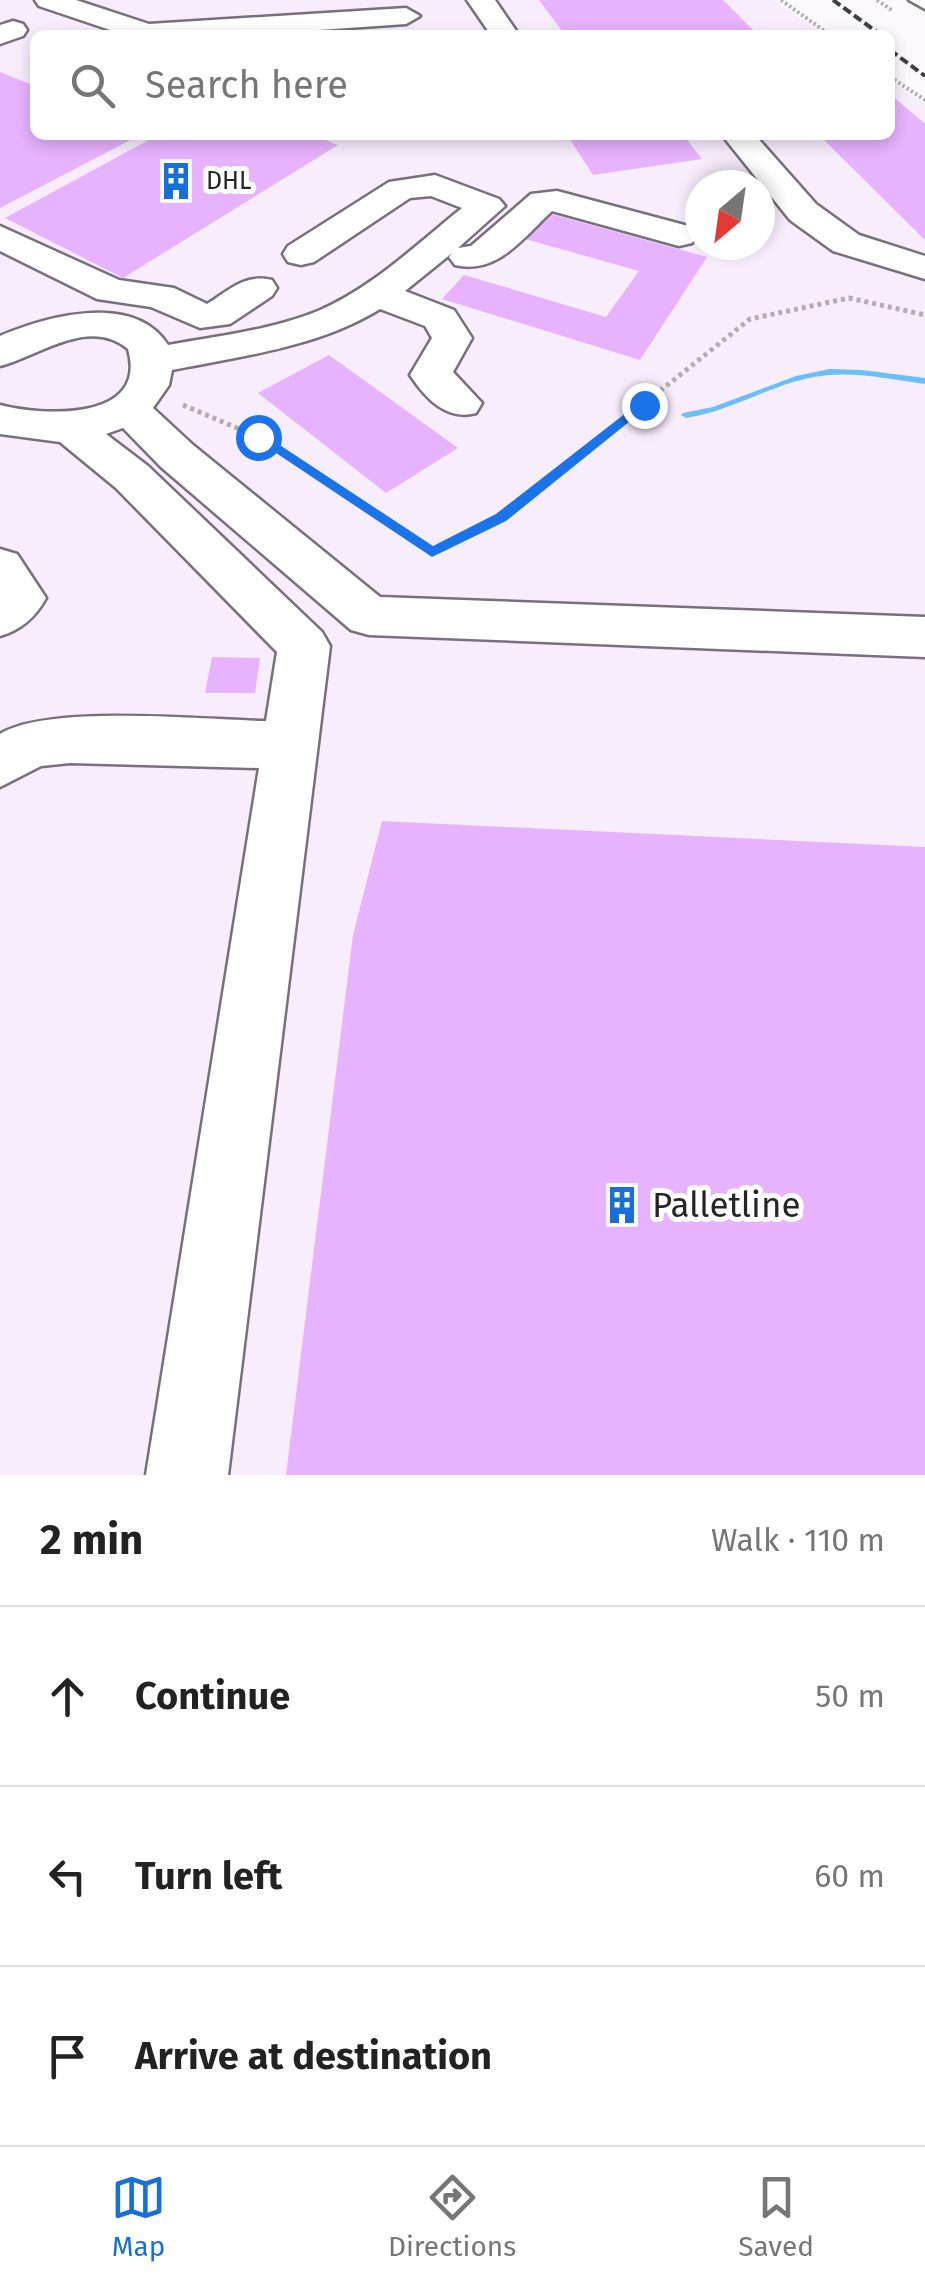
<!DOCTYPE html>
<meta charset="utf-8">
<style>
:root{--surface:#fff;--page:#f2f2f2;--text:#222;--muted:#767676;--line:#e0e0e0;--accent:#186fd8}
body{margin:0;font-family:"Fira Sans",sans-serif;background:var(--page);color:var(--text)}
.compass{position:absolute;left:685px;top:170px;width:90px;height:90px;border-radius:50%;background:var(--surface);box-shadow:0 5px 15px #0003;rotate:209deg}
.stop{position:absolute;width:30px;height:30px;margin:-22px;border:8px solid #1a73e8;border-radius:50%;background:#fff}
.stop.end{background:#1a73e8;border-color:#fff;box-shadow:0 2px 10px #0008}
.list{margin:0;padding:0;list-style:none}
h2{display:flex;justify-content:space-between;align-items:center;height:130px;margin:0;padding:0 40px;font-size:42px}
h2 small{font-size:32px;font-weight:400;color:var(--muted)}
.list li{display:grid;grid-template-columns:65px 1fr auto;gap:30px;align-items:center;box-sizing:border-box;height:180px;padding:0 40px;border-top:2px solid var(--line)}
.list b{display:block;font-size:38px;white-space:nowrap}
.list em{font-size:32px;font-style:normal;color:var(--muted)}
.icon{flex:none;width:55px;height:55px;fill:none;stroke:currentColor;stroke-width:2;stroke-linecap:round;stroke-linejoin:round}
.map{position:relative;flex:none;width:925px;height:1475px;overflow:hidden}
.search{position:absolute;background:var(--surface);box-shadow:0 5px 15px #0003;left:30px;right:30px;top:30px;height:110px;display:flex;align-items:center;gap:25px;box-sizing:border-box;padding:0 35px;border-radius:15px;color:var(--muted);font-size:38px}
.sheet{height:670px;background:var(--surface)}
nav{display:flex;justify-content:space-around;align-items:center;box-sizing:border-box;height:140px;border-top:2px solid var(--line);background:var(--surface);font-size:28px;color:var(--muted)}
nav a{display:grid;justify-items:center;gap:5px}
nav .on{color:var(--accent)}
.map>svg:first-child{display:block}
</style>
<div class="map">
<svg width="925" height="1475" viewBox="0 0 925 1475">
<rect width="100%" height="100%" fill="#fcf9fe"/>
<path fill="#f8edfd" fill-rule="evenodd" d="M0 0H774L824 35H35V135H890V81L925 104V1475H0ZM700 185H760V245H700Z"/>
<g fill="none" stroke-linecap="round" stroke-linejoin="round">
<path fill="#6abff9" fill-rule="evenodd" d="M830 369 862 370 925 378V384C889 379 851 370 814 377 770 385 732 411 686 418L681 415 683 413 713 407 796 376Z"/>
</g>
<g fill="#e7b2fe">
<path d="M539 0H723L756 33 565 35Z"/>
<path d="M0 72 35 86V135H140L0 208Z"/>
<path d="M890 94 925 124V240L819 135H890Z"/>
<path d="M158 135H313L338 145 123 278 5 218Z"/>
<path d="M567 135H683L702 159 593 175Z"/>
<path d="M547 213 707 257 640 360 442 299 464 275 606 317 639 271 525 239Z"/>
<path d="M329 355 458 448 386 493 258 393Z"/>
<path d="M212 657 260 658 255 693H205Z"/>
<path d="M382 821 925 847V1475H286L353 935Z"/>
</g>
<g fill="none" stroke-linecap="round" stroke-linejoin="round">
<g stroke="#78707b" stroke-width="5">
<g id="minor">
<path d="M35 0H76L149 24 406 8 420 16 406 24 247 35H125L39 6Z"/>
<path d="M467 0H495L519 35H491Z"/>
<path d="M909 0H925V9Z"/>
<path d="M13 21 23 24 27 30 23 36 0 44V25Z"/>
<path d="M722 135H755L816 204 859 235 925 256V279L833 251 790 220Z"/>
<path d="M435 175 499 199 505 206 458 248 471 246 531 194 557 191 692 227 697 235 692 243 679 246 552 211C523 238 497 275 455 265L449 257 452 253 405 291 454 310 472 338 453 372 482 403 476 413C447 421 426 399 410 375L432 338 425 326 380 309C318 347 243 356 172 370L169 385 153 408 193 445 380 597 925 617V657L369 635 351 630 161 467 123 428 106 434 148 466 322 632 330 646 228 1475H146L259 768 70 763 41 766 0 787V734C49 704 204 720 266 721L277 652 116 488 60 442 0 434V405C42 416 149 422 128 349 89 316 39 356 0 366V336C47 316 134 292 168 345 218 336 271 330 318 311 372 288 416 245 462 208L431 196 410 198 314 262 301 265 288 262 283 254 288 246 389 182Z"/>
<path d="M0 226 119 280 174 288 207 304C228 291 245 273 272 280L277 288 272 296 230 324 200 328 151 307 97 299 0 251Z"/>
<path d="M0 549 17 554 46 598C35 618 21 630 0 636Z"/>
</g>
</g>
<g stroke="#b1aeb3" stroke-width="4" stroke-dasharray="2.5 2.5" stroke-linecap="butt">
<path d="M781 0 830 35"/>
<path d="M877 0 893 11"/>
<path d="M890 77 925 100"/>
</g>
<g stroke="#b1aeb3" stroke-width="5" stroke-dasharray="4 4" stroke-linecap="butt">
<path d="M183 405 258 437 416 541"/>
<path d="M454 541 501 518 750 319 849 298 925 315"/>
</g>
<path stroke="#b1aeb3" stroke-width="6" stroke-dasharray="5 5" stroke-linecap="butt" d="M412 539 432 552 459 539"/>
<use href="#minor" fill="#fff" fill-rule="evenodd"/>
<g stroke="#413e43" stroke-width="4" stroke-dasharray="9 4" stroke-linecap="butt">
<path d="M833 0 881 35"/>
<path d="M890 50 925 76"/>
</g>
</g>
<path fill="#1a73e8" d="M640 402 650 405 506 521 432 557 252 437 263 434 433 546 496 514Z"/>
<defs>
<g id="building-bare" transform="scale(3)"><path d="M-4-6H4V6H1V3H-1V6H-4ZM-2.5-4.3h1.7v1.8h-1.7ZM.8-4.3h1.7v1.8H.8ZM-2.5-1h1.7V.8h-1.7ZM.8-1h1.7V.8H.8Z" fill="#186fd8" stroke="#fff" stroke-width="2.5" paint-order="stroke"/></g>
</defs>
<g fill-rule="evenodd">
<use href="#building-bare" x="176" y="181"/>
<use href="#building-bare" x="622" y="1205"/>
</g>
<g text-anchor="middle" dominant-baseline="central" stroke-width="10" stroke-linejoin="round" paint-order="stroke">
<g font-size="25" fill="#272429" stroke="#fff" text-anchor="start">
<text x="206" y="181">DHL</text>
</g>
<g font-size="35" fill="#272429" stroke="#fff" text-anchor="start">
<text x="652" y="1205">Palletline</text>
</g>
</g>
</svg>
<svg class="compass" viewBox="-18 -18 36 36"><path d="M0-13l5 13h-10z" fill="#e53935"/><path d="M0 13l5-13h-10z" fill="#767676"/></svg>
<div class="stop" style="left:258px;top:437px"></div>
<div class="stop end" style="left:644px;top:405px"></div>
<div class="search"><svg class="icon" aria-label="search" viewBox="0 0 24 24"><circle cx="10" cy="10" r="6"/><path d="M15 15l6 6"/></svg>Search here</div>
</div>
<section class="sheet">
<h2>2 min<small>Walk · 110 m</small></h2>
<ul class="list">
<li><svg class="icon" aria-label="ahead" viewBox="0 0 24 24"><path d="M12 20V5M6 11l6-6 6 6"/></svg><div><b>Continue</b></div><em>50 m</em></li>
<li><svg class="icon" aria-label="left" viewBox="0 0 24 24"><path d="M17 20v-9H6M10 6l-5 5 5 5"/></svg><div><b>Turn left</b></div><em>60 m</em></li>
<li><svg class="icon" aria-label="arrive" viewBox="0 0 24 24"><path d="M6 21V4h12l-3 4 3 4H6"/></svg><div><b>Arrive at destination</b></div></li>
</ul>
</section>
<nav>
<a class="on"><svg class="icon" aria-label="map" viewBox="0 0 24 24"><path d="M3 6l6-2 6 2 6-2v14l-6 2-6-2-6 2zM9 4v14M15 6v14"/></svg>Map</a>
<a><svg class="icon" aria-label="directions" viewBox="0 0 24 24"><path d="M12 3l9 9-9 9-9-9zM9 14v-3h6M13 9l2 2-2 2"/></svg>Directions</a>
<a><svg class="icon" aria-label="saved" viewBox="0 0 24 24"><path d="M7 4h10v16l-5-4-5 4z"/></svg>Saved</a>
</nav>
